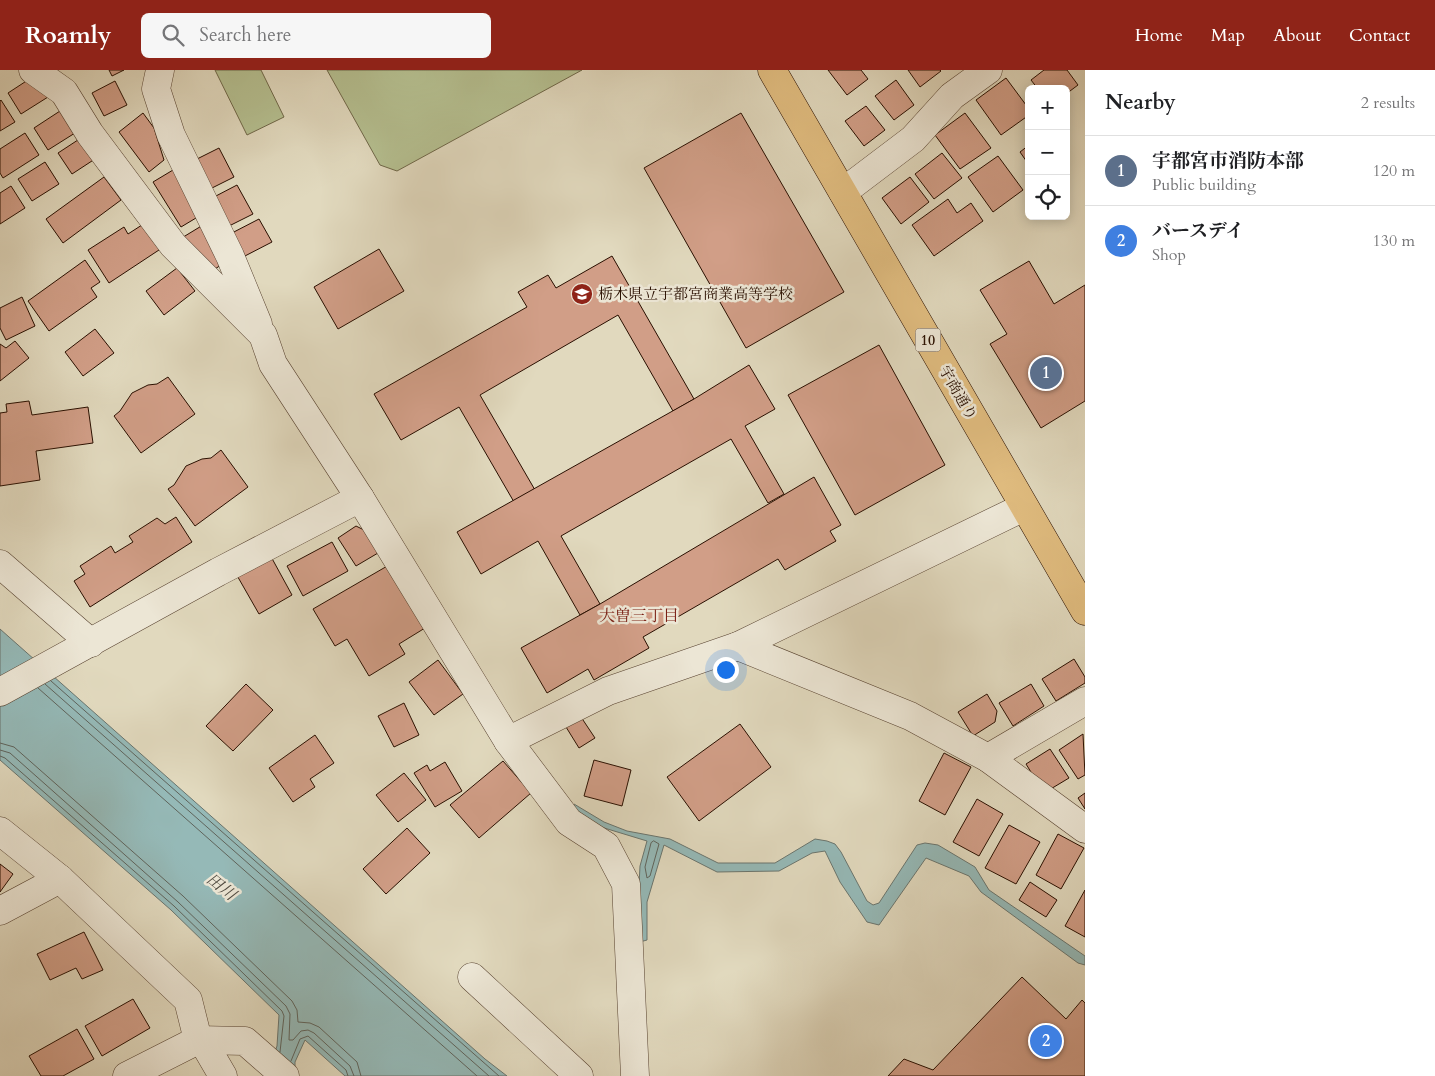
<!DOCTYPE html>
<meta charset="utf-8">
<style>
:root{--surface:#fff;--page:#f6f6f6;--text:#202124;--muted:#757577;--line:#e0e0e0;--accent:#8f2418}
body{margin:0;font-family:Cardo,"Noto Serif JP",serif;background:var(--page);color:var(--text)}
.controls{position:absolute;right:15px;top:15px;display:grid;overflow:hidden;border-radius:8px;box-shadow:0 2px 12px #0003}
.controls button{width:45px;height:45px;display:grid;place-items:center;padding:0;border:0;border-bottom:1px solid var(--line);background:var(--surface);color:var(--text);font:25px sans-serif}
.you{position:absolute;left:725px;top:599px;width:18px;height:18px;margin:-12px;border:4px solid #fff;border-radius:50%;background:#1a73e8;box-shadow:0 0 0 8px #1a73e833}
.badge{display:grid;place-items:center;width:32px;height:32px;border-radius:50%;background:var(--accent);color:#fff;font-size:16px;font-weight:700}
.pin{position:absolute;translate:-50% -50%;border:2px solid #fff;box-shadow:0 1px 5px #0006}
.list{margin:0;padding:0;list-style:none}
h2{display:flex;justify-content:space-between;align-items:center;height:65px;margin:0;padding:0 20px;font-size:21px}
h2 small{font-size:16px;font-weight:400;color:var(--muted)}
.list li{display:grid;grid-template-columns:32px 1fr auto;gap:15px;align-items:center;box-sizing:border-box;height:70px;padding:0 20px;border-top:1px solid var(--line)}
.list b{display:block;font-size:19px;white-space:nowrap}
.list p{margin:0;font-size:16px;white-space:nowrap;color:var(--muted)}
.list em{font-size:16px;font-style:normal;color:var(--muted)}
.icon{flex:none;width:28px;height:28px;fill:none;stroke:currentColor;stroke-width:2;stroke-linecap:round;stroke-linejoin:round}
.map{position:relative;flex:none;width:1085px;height:1006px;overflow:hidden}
header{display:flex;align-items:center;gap:30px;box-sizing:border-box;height:70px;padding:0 25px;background:var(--accent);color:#fff}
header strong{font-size:24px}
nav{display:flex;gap:28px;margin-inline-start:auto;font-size:18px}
.search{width:350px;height:45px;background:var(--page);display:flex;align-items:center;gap:12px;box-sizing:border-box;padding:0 18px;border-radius:8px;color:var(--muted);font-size:19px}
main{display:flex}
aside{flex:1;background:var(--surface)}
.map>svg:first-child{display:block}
</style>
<header>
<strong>Roamly</strong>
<div class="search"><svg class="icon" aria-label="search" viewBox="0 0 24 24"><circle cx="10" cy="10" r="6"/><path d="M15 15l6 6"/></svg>Search here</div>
<nav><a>Home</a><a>Map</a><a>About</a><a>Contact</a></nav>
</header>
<main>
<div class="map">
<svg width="1085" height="1006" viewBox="0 0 1085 1006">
<rect width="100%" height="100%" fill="#e1d9be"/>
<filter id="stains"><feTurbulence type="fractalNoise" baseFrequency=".004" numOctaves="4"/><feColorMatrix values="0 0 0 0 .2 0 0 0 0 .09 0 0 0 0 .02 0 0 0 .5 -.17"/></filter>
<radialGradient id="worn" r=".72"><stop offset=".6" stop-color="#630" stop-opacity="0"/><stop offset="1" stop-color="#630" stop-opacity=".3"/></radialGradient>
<g fill="#b5bf90" stroke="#6f6748">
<path d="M215 0H261L284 47 247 65Z"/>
<path d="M327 0H582L397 101 380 95Z"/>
</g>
<g fill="#95b9b7" stroke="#6a756e">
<path d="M0 559 485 989 507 1006H345L305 970 295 992V1006H266L277 976 279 945 171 840 0 690Z"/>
<path d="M574 734 604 752 627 761 670 769 718 793H775L815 769 827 771 835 774 841 782 867 831 873 835 879 833 917 775 925 773 938 775 975 797 989 820 1085 886V895L1078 893 981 822 969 806 926 788 879 855 867 852 840 812 825 781 812 783 779 801 717 802 664 775 647 832V870L636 873 640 796 647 771 601 757 571 737Z"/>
</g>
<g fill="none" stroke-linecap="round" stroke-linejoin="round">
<g stroke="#5f645c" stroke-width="1">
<path d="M51 611 499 1006"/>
<path d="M45 614 489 1006"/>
<path d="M38 618 477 1006"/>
<path d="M0 673 14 677 183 826 292 931 297 940 298 952 310 953 319 957 357 992 361 1006"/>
<path d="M0 680 10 683 178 832 286 936 290 944 289 970H293L301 961 308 960 314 963 350 996 354 1006"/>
<path d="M0 686 5 688 174 836 282 941 284 946 280 982"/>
<path d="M654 771 659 774 650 806 647 808 645 797 651 773Z"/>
<path d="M291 991 300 969 308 966 346 1000 348 1006"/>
</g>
</g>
<g fill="#d19e87" stroke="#290f00">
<path d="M109 0H124L112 6Z"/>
<path d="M828 0H861L868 9 847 25Z"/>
<path d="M908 0H940L941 1 920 17Z"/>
<path d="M1044 0H1067L1078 15 1066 24V19H1038L1031 10Z"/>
<path d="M34 6 48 27 21 44 8 23Z"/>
<path d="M1006 8 1029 39V45L1001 65 976 30Z"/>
<path d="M896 10 914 35 894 50 875 26Z"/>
<path d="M115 11 127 35 104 46 92 23Z"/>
<path d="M1 30 15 52 0 61V31Z"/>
<path d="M866 36 885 60 864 76 845 51Z"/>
<path d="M60 41 75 63 48 80 34 58Z"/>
<path d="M143 43 154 58 164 90 149 102 119 62Z"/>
<path d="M741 43 844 222 746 278 644 98Z"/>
<path d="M965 43 991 78 960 99 935 65Z"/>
<path d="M25 63 39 85 3 108 0 103V79Z"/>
<path d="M84 66 98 87 72 104 58 83Z"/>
<path d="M1029 75V95L1020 82Z"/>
<path d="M219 78 234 107 210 119 195 90Z"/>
<path d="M942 83 962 108 934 129 915 104Z"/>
<path d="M998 86 1023 120 993 142 968 107Z"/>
<path d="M45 92 59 114 32 131 18 109Z"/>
<path d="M173 100 201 145 181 157 153 112Z"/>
<path d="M104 107 121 130 63 173 46 149Z"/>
<path d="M910 107 929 132 901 154 882 128Z"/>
<path d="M237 115 253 144 229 156 214 127Z"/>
<path d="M11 116 25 138 0 154V123Z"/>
<path d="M948 129 957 143 971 133 983 151 934 186 912 155Z"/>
<path d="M259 149 272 172 243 187 230 164Z"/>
<path d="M145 153 162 178 109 213 88 180 124 157 128 164Z"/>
<path d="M203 155 227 191 212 201 180 169Z"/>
<path d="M379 179 404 221 338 259 314 217Z"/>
<path d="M612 186 694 329 673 341 618 245 480 325 535 420 514 432 459 337 401 370 374 324 527 237 518 222 548 205 556 218Z"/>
<path d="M85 190 100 212 91 218 97 227 49 261 28 231Z"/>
<path d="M1029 191 1054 234 1085 215V331L1041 358 990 274 1007 264 980 220Z"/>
<path d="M177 198 195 221 164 245 146 221Z"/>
<path d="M22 227 35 256 6 270 0 258V238Z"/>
<path d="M95 259 114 283 83 306 65 282Z"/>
<path d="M15 271 29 288 0 311V274L6 278Z"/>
<path d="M879 275 945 395 855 445 788 325Z"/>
<path d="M749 295 775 339 745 356 784 424 768 433 731 369 561 466 600 534 580 545 538 471 481 504 457 462 694 329Z"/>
<path d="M168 307 195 344 141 383 114 346 120 341 132 323 148 315 157 314Z"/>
<path d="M29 331 32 345 88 337 93 373 36 381 40 410 0 416V343L7 342 6 334Z"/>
<path d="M221 380 248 417 195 456 168 419 174 415 186 396 202 389 211 388Z"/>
<path d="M814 407 841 455 830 461 836 471 785 500 778 489 643 567 649 578 594 610 588 599 547 623 521 578 600 534Z"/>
<path d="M176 447 192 472 90 537 74 511 85 504 80 496 111 476 115 483 133 472 129 466 157 448 165 454Z"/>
<path d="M356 456 364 460 378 483 356 496 338 468Z"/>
<path d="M332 472 348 501 303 526 287 496Z"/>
<path d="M269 483 292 525 259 544 235 502Z"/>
<path d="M389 495 425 558 399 574 405 584 369 606 347 569 335 576 313 539Z"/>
<path d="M1074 589 1085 607V613L1056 631 1042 609Z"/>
<path d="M438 590 463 624 434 645 409 612Z"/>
<path d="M246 614 273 640 233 681 206 656Z"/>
<path d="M1031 614 1044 636 1013 656 999 633Z"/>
<path d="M987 624 997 641 995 652 973 666 958 642Z"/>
<path d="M404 633 419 665 394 677 378 646Z"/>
<path d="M581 647 595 668 579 678 566 657Z"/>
<path d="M740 654 771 697 699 751 667 707Z"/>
<path d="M1083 664 1085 705 1078 709 1059 680Z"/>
<path d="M315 665 334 693 310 709 315 717 293 732 269 698Z"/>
<path d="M1050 679 1069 708 1044 723 1026 694Z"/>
<path d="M944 683 971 697 945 745 919 731Z"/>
<path d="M594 690 631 700 622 736 584 726Z"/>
<path d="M503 691 531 723 479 768 450 735Z"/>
<path d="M445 692 462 721 435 737 414 703 427 695 430 701Z"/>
<path d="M404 703 426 730 398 752 376 725Z"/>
<path d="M1085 723V739L1078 728Z"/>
<path d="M977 729 1003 744 979 786 953 772Z"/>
<path d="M1009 755 1040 772 1016 814 985 798Z"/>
<path d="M407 758 430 783 386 824 363 799Z"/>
<path d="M1058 764 1084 778 1061 819 1036 805Z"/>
<path d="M0 794 13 804 0 822Z"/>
<path d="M1030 812 1057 830 1046 847 1019 830Z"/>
<path d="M1085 820V867L1065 856Z"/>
<path d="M84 862 103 900 82 909 76 898 50 910 37 884Z"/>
<path d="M1022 907 1066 949 1082 930 1085 933V1006H888L904 989 933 1000Z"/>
<path d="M133 929 150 958 102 986 85 956Z"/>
<path d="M77 959 94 989 63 1006H41L29 986Z"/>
</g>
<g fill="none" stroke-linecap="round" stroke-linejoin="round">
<g stroke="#574230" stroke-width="29">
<g id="minor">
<path d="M33 0 64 22 90 64 173 175 263 265 273 294 360 428 508 671 569 752 606 776 626 814 635 1006"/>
<path d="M160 0 156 19 171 65 230 186 258 254"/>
<path d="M843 122 913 69 952 26 988 0"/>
<path d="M0 494 91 573"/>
<path d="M738 576 910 646 988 688 1085 759"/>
<path d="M0 622 218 502 360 428"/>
<path d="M508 671 608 621 738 576 1024 437"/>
<path d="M988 688 1085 631"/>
<path d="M0 761 60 809 188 930 198 970 245 971 285 1006"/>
<path d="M0 841 60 809"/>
<path d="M472 907 579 1006"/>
<path d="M202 970 223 1006"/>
<path d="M127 1006 198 970"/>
</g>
</g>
<g stroke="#290f00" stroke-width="29">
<path id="major" d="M772 0 1085 541"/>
</g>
<use href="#minor" stroke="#ece6d5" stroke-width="28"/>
<use href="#major" stroke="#e0bc7f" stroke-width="28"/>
</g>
<defs>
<g id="school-disc" transform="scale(1.125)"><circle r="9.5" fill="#8f2418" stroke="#ece6d5"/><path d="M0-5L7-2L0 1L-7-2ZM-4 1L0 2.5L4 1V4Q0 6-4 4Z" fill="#fff"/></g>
</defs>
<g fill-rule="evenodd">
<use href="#school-disc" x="582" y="224"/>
</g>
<g text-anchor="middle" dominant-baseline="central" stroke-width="5" stroke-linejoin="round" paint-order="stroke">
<rect fill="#ece6d5" stroke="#645040" stroke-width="1" x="915.5" y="258.5" width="25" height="23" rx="4"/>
<g font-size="14" font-weight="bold" fill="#290f00">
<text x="928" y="270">10</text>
</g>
<g font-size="15" fill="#290f00" stroke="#ece6d5" text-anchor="start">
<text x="598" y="224">栃木県立宇都宮商業高等学校</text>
</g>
<g font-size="15" fill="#290f00" stroke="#ece6d5">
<text transform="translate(958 323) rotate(60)">宇商通り</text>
</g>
<g font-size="16" fill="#7a1f14" stroke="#ece6d5">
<text x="639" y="546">大曽三丁目</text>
</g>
<g font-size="16" font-style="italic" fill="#4f4a40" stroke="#ece6d5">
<text transform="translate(221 817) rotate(38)">田川</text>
</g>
</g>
<rect width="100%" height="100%" filter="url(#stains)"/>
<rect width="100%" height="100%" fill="url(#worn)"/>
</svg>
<div class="controls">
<button>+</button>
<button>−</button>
<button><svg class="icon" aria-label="locate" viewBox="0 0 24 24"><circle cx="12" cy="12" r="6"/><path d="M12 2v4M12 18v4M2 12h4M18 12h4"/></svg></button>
</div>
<div class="you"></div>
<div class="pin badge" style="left:1046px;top:303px;background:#5c6f8a">1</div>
<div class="pin badge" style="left:1046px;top:971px;background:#3f7fe0">2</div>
</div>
<aside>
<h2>Nearby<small>2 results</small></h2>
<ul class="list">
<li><span class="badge" style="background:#5c6f8a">1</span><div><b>宇都宮市消防本部</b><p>Public building</p></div><em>120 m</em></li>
<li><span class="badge" style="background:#3f7fe0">2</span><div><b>バースデイ</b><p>Shop</p></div><em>130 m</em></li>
</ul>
</aside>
</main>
